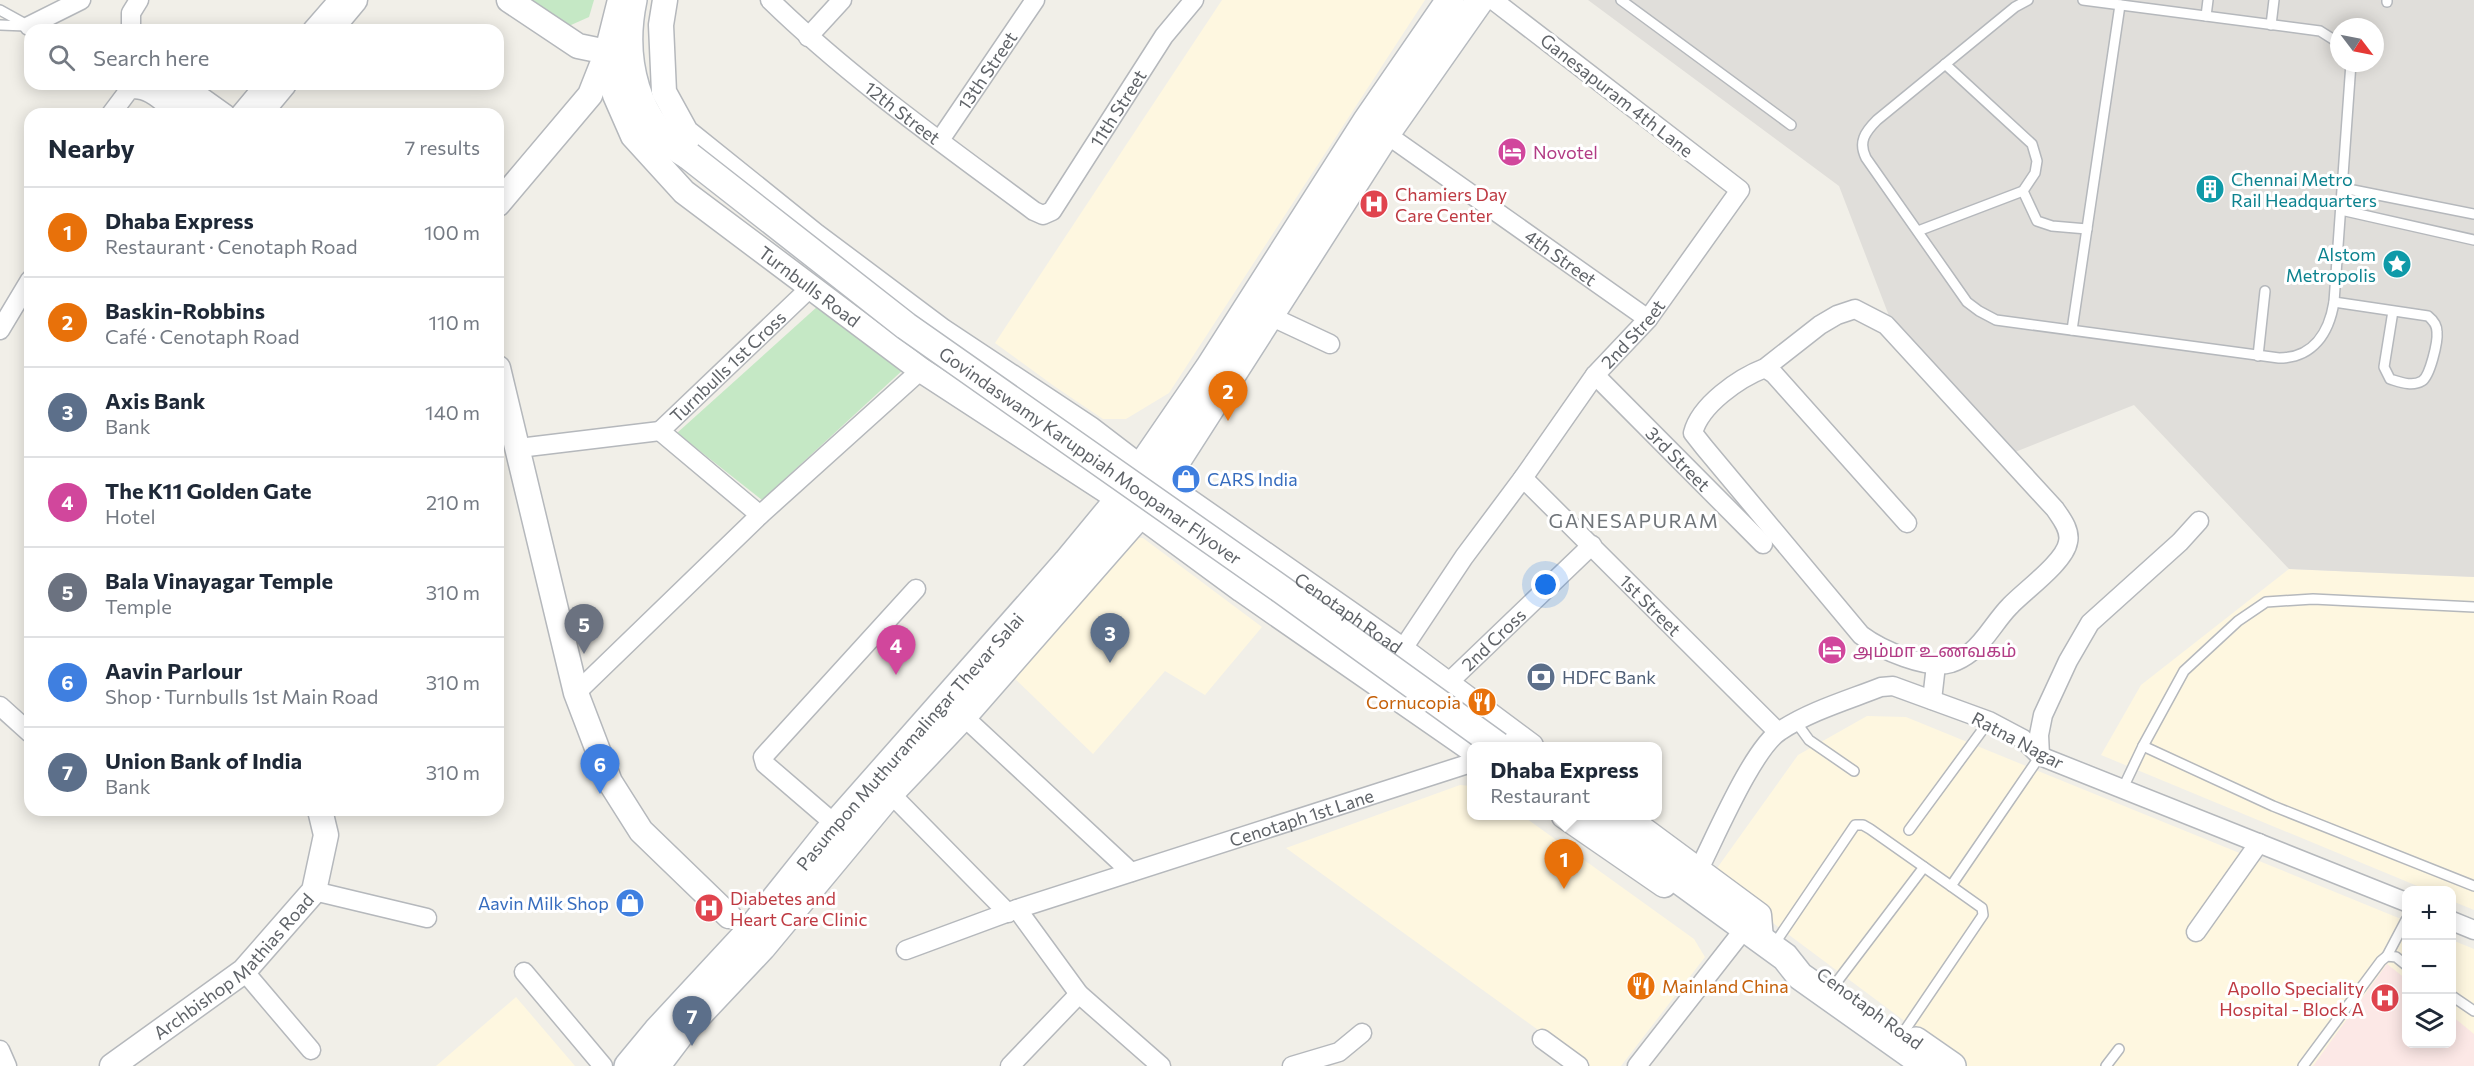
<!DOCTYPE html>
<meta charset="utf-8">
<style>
:root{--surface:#fff;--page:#f6f6f7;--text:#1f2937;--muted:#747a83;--line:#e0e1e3;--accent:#d93025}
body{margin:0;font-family:Commissioner,"Noto Sans Tamil",sans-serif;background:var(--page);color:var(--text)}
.controls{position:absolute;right:18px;bottom:18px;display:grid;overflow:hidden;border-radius:12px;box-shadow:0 3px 15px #0003}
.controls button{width:54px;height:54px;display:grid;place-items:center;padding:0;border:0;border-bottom:2px solid var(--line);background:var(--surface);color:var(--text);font:30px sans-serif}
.compass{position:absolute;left:2330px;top:18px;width:54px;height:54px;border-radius:50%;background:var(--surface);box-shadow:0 3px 15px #0003;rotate:122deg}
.you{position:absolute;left:1546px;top:585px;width:21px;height:21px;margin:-15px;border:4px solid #fff;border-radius:50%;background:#1a73e8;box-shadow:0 0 0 9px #1a73e833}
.badge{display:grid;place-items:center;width:39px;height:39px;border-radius:50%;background:var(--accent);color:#fff;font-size:20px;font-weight:700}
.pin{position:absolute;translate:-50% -50px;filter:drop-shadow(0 2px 3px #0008)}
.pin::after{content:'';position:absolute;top:32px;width:21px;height:18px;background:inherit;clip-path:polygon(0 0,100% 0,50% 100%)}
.popup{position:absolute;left:1467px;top:742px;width:195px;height:78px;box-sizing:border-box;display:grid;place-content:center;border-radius:12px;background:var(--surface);filter:drop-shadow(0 2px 4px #0005);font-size:20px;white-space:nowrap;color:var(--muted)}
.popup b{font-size:22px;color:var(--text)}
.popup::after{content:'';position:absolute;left:50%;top:100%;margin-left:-12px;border:12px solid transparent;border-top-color:var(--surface)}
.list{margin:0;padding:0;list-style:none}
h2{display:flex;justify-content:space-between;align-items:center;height:78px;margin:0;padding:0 24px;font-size:26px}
h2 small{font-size:20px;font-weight:400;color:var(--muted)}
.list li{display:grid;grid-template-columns:39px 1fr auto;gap:18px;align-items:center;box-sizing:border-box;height:90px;padding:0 24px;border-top:2px solid var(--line)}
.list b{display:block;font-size:22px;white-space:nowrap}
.list p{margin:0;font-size:20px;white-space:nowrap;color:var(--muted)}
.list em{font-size:20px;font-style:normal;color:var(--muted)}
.icon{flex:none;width:33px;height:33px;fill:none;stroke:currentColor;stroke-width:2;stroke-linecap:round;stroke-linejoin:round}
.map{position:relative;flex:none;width:2474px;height:1066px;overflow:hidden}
.search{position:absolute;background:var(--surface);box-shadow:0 3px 15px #0003;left:24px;top:24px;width:480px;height:66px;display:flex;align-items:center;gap:15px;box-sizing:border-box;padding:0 21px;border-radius:18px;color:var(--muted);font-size:22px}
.panel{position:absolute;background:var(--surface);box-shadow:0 3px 15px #0003;left:24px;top:108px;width:480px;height:708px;border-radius:18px}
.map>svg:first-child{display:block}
</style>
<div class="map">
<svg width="2474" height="1066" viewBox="0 0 2474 1066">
<rect width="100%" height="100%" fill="#f1efe8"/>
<g fill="#fef7e0">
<path d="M1222 0H1425L1169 393 1126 419H1103L1054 386 995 343Z"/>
<path d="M1129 538H1143L1262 627 1205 695 1165 671 1093 754 1012 676Z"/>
<path d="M2289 569 2474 577V910L2452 901V890H2427L2101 755 2141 685Z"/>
<path d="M1867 716 1906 717 2406 921V1044H2452V940L2474 949V1066H1965L1726 888 1715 871 1798 755Z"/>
<path d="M1460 785 1471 786V816H1523L1694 939 1705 957 1621 1066H1588L1286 848Z"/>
<path d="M516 997 575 1066H436Z"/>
</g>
<path fill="#e0deda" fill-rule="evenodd" d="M1588 0H2474V577L2289 569 2134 405 2005 456 1891 321 1839 186ZM2339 27H2375V63H2339Z"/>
<path fill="#fce8e6" d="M2387 964 2406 979V1044H2452V1016L2474 1034V1066H2313Z"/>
<g fill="#c5e8c5">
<path d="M531 0H594L589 17 562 29 527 4Z"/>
<path d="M818 306 905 368 762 500 677 433Z"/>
</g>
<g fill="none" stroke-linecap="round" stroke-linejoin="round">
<g stroke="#b5b8bc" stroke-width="12">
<g id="service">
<path d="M1621 0 1791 125"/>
<path d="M2028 0 2015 7 1877 120C1865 132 1858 142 1866 158L1967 302 1979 311 1996 320 2279 358C2313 358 2329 333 2334 302L2351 63"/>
<path d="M2083 0 2320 31 2339 43"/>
<path d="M2387 2V0"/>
<path d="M0 10 29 26"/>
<path d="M2206 16 2208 0"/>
<path d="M0 25 26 26"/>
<path d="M2271 25 2274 0"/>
<path d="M2343 188 2474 214"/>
<path d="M2023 191 2037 221 2052 226 2087 229"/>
<path d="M2341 210 2474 240"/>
<path d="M1918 231 2023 191 2035 173 2037 161 2032 144 1945 64"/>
<path d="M2334 302 2428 316C2433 320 2437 325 2437 332 2438 342 2430 376 2422 381 2412 387 2400 382 2390 379L2384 367 2393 311"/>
<path d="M2072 330 2120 5"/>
<path d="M2258 356 2265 291"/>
<path d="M1796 722 1809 740 1854 771"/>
<path d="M2143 746 2273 806 2474 886"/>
<path d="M2123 788 2143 746 2184 671 2238 621 2266 602 2313 599 2474 607"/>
<path d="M1909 830 1989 721"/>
<path d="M1773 946 1855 825H1863L1870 829 1951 886"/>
<path d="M2387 956 2406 920"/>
<path d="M1836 983 1924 867"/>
<path d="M2452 996 2474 1011"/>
<path d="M1903 1033 1983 915 1982 908 1951 886 2040 756"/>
<path d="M2106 1066 2119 1049"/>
<path d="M2303 1066 2381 961 2387 956 2396 957 2406 965"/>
</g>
</g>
<g stroke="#b5b8bc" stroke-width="21">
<g id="minor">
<path id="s1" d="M770 0C850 78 944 144 1034 211L1043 215 1052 211 1164 36 1194 0"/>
<path d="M29 26 81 0"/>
<path d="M131 30V13L139 0"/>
<path d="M312 30 338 0"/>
<path d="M808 37 842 0"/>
<path d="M162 84 200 114"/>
<path d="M184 84 226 114"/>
<path d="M111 114 129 90C147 85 164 104 177 114"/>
<path d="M240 114 265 84"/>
<path id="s2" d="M1386 134 1648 319"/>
<path id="s3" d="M940 140 1035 0"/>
<path d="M1270 316 1330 344"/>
<path d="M0 330 30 280"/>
<path d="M1765 368 1820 325 1837 315 1855 309 1886 325 2055 509C2061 518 2071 530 2068 542 2065 562 2024 591 2010 606 1996 620 1986 640 1971 652 1966 656 1957 661 1951 663 1927 670 1881 650 1861 635L1704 447 1693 433C1700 405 1739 378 1765 368L1774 374 1907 523"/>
<path id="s4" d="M1595 375 1763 544"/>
<path d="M519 448 660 431"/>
<path id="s5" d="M1523 478 1778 732"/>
<path id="s6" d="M760 515 660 431 811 287"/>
<path id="s7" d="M1402 650 1464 557 1523 478 1595 375 1648 319 1740 190 1493 0"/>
<path id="s8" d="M1448 683 1592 545"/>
<path d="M576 693 760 515 921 370"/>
<path d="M1932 700 1936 665"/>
<path d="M0 706 30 733"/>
<path d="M963 716 1131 872"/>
<path d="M2040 756 2039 735 2043 715 2068 661 2090 623 2180 542 2199 521"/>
<path d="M890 793 1008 913"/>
<path d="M836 825 765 764 763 757 916 589"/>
<path d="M1699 869C1715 838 1753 748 1780 731 1810 711 1848 700 1881 687L1893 686 1989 721 2023 739 2040 756 2406 902"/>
<path d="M314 891 427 918"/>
<path d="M1017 909 1079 994 1161 1066"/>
<path d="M2452 921 2474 930"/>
<path d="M2196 932 2259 843"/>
<path id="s9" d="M906 950 1017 909 1471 763"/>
<path d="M244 971 311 1050"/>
<path d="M524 972 603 1066"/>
<path d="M1542 1039 1579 1066"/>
<path d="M0 1050 7 1066"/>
<path d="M1010 1066 1079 994"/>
<path d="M1292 1066 1339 1052 1362 1033"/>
<path d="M1637 1066 1745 928"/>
</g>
</g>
<g stroke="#b5b8bc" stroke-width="27">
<g id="tertiary">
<path id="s10" d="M620 0 607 52 615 95 633 136 684 192 921 370 1110 493 1242 590 1471 749"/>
<path id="s11" d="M665 0 661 25 664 92 686 132 814 235 942 331 1090 429 1141 468 1402 650 1531 746"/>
<path d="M330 30 355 0"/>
<path d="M259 114 284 84"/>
<path d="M498 204 590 95 607 52 578 46 509 0"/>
<path d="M498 368 576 693 610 782 641 831 729 916"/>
<path d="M1564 816 1664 885"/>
<path d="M1625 816 1759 915 1761 939"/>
<path id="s12" d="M112 1066 244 971 314 891 326 835 320 810"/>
</g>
</g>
<g stroke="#b6babf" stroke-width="30">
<g id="secondary">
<path d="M633 0C621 57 634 125 689 156"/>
<path d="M1591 816 1785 957 1800 976 1927 1066"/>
<path d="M1916 1041 1952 1066"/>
<path id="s13" d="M628 1066 657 1031 747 934 827 834 1067 562 1119 499 1209 368 1366 122 1450 0"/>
<path d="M656 1066 681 1033 762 947 890 793 963 716 1139 515 1162 484 1386 134 1480 0"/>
</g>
</g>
<use href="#service" stroke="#fff" stroke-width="9"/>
<use href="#minor" stroke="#fff" stroke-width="18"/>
<use href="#tertiary" stroke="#fff" stroke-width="24"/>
<use href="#secondary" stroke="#fff" stroke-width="27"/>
<g stroke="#b6babf" stroke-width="30" stroke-linecap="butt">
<g id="secondary-bridge">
<path id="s14" d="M689 156 906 326 1282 590 1498 746"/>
</g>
</g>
<use href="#secondary-bridge" stroke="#fff" stroke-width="27"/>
</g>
<defs>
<g id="hotel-disc" transform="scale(1.5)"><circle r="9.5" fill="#d1479c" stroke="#fff"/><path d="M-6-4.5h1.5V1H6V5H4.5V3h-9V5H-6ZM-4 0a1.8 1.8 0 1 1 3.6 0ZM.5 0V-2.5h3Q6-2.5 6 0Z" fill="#fff"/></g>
<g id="building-disc" transform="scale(1.5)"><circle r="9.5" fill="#0f9aa8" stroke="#fff"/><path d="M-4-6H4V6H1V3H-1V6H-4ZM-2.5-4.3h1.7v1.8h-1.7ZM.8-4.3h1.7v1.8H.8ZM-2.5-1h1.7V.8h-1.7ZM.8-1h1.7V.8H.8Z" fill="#fff"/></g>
<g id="hospital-disc" transform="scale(1.5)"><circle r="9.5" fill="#e0444e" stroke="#fff"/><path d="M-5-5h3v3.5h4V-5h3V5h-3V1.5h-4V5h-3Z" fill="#fff"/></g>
<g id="sight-disc" transform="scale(1.5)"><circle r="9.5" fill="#0f9aa8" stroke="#fff"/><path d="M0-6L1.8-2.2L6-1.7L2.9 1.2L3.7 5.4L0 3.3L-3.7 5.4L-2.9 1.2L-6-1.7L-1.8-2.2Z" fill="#fff"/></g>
<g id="shop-disc" transform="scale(1.5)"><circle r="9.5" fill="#3f7fe0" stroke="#fff"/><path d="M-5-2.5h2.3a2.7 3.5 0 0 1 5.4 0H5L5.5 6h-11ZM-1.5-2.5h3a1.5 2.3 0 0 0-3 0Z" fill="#fff"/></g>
<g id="bank-disc" transform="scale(1.5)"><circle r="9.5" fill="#5c6f8a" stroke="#fff"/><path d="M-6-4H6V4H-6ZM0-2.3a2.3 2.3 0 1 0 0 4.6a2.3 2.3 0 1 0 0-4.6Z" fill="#fff"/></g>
<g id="restaurant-disc" transform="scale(1.5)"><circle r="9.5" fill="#e8710a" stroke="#fff"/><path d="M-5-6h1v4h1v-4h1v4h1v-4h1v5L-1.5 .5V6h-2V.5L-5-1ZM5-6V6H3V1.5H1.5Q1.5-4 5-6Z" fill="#fff"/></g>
</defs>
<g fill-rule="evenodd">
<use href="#hotel-disc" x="1512" y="152"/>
<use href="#building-disc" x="2210" y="189"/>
<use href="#hospital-disc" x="1374" y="204"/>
<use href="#sight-disc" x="2397" y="264"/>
<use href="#shop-disc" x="1186" y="479"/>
<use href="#hotel-disc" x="1832" y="650"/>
<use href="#bank-disc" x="1541" y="677"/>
<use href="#restaurant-disc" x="1482" y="702"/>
<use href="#shop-disc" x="630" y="903"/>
<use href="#hospital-disc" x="709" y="908"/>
<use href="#restaurant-disc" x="1641" y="986"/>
<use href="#hospital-disc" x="2385" y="998"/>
</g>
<g text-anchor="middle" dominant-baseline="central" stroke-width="6" stroke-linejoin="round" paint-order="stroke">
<g font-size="18" fill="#5f6368" stroke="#fff">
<text stroke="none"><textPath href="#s3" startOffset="84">13th Street</textPath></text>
<text transform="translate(1617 95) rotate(38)">Ganesapuram 4th Lane</text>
<text stroke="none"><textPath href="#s1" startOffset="480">11th Street</textPath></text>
<text stroke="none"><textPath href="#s1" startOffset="174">12th Street</textPath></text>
<text stroke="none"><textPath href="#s2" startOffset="214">4th Street</textPath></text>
<text stroke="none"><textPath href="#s10" startOffset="375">Turnbulls Road</textPath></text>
<text stroke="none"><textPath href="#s7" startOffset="392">2nd Street</textPath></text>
<text stroke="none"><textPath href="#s6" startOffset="224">Turnbulls 1st Cross</textPath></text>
<text stroke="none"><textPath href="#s14" startOffset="501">Govindaswamy Karuppiah Moopanar Flyover</textPath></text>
<text stroke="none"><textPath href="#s4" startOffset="118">3rd Street</textPath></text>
<text stroke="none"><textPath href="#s5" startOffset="180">1st Street</textPath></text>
<text stroke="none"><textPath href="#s11" startOffset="957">Cenotaph Road</textPath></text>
<text stroke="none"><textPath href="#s8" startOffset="63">2nd Cross</textPath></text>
<text transform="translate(2018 740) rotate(28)">Ratna Nagar</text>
<text stroke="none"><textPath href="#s13" startOffset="430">Pasumpon Muthuramalingar Thevar Salai</textPath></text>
<text stroke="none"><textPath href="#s9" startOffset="417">Cenotaph 1st Lane</textPath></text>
<text stroke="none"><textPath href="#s12" startOffset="158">Archbishop Mathias Road</textPath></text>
<text transform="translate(1870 1008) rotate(36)">Cenotaph Road</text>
</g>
<g font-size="18" fill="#b23c85" stroke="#fff" text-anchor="start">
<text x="1533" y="152">Novotel</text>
<text x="1853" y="650">அம்மா உணவகம்</text>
</g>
<g font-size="18" fill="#0d838f" stroke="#fff" text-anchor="start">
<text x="2231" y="179">Chennai Metro<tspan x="2231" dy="21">Rail Headquarters</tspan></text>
<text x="2376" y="254" text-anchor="end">Alstom<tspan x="2376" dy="21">Metropolis</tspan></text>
</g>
<g font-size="18" fill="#be3a42" stroke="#fff" text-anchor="start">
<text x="1395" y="194">Chamiers Day<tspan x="1395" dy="21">Care Center</tspan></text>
<text x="730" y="898">Diabetes and<tspan x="730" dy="21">Heart Care Clinic</tspan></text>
<text x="2364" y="988" text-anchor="end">Apollo Speciality<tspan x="2364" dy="21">Hospital - Block A</tspan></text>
</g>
<g font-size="18" fill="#366cbe" stroke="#fff" text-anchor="start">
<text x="1207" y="479">CARS India</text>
<text x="609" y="903" text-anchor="end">Aavin Milk Shop</text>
</g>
<g font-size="18" fill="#4e5e75" stroke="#fff" text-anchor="start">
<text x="1562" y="677">HDFC Bank</text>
</g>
<g font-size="18" fill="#c56008" stroke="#fff" text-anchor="end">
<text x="1461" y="702">Cornucopia</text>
<text x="1662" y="986" text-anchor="start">Mainland China</text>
</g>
<g font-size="20" letter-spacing="1.5" fill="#70757a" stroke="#fff">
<text x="1634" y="520">GANESAPURAM</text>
</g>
</g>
</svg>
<div class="controls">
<button>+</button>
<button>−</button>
<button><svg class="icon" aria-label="layers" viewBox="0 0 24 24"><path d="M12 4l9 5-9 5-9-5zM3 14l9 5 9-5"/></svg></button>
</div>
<svg class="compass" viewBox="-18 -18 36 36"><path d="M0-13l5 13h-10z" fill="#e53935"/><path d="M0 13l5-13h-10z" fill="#747a83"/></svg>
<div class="you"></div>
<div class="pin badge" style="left:1564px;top:889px;background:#e8710a">1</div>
<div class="popup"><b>Dhaba Express</b>Restaurant</div>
<div class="pin badge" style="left:1228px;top:421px;background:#e8710a">2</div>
<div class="pin badge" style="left:1110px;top:663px;background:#5c6f8a">3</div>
<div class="pin badge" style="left:896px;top:675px;background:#d1479c">4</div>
<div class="pin badge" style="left:584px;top:654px;background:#6b7280">5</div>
<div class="pin badge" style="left:600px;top:794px;background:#3f7fe0">6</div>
<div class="pin badge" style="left:692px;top:1046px;background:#5c6f8a">7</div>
<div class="search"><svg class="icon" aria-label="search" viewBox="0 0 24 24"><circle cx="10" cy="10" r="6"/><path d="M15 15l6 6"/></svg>Search here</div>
<section class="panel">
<h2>Nearby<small>7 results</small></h2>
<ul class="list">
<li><span class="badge" style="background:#e8710a">1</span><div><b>Dhaba Express</b><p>Restaurant · Cenotaph Road</p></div><em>100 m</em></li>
<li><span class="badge" style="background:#e8710a">2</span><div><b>Baskin-Robbins</b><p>Café · Cenotaph Road</p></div><em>110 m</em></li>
<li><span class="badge" style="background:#5c6f8a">3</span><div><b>Axis Bank</b><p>Bank</p></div><em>140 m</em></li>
<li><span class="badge" style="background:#d1479c">4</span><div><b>The K11 Golden Gate</b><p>Hotel</p></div><em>210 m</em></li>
<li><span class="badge" style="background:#6b7280">5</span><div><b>Bala Vinayagar Temple</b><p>Temple</p></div><em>310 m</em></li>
<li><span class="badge" style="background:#3f7fe0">6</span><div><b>Aavin Parlour</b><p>Shop · Turnbulls 1st Main Road</p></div><em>310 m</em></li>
<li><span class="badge" style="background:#5c6f8a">7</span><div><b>Union Bank of India</b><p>Bank</p></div><em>310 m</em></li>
</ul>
</section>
</div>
